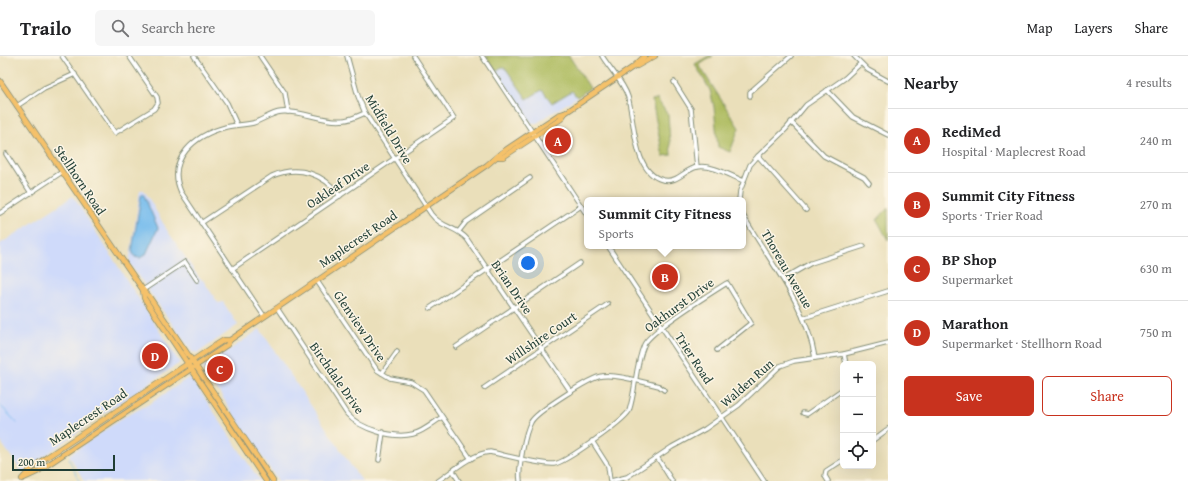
<!DOCTYPE html>
<meta charset="utf-8">
<style>
:root{--surface:#fff;--page:#f6f6f6;--text:#202124;--muted:#757577;--line:#e0e0e0;--accent:#c8321e}
body{margin:0;font-family:"Gentium Book Plus",serif;background:var(--page);color:var(--text)}
.controls{position:absolute;right:12px;bottom:12px;display:grid;overflow:hidden;border-radius:6px;box-shadow:0 4px 16px #0002}
.controls button{width:36px;height:36px;display:grid;place-items:center;padding:0;border:0;border-bottom:1px solid var(--line);background:var(--surface);color:var(--text);font:20px sans-serif}
.scale{position:absolute;left:12px;bottom:10px;width:103px;box-sizing:border-box;padding-left:4px;border:2px solid #1f3d34;border-top:0;font-size:11px;line-height:14px;white-space:nowrap;color:#1f3d34;-webkit-text-stroke:3px #fcf5e5;paint-order:stroke}
.you{position:absolute;left:528px;top:207px;width:14px;height:14px;margin:-10px;border:3px solid #fff;border-radius:50%;background:#1a73e8;box-shadow:0 0 0 6px #1a73e833}
.badge{display:grid;place-items:center;width:26px;height:26px;border-radius:50%;background:var(--accent);color:#fff;font-size:13px;font-weight:700}
.pin{position:absolute;translate:-50% -50%;border:2px solid #fff;box-shadow:0 1px 4px #0006}
.popup{position:absolute;left:584px;top:141px;width:162px;height:52px;box-sizing:border-box;display:grid;place-content:center;border-radius:6px;background:var(--surface);filter:drop-shadow(0 1px 3px #0005);font-size:13px;white-space:nowrap;color:var(--muted)}
.popup b{font-size:15px;color:var(--text)}
.popup::after{content:'';position:absolute;left:50%;top:100%;margin-left:-8px;border:8px solid transparent;border-top-color:var(--surface)}
.list{margin:0;padding:0;list-style:none}
h2{display:flex;justify-content:space-between;align-items:center;height:52px;margin:0;padding:0 16px;font-size:17px}
h2 small{font-size:13px;font-weight:400;color:var(--muted)}
.list li{display:grid;grid-template-columns:26px 1fr auto;gap:12px;align-items:center;box-sizing:border-box;height:64px;padding:0 16px;border-top:1px solid var(--line)}
.list b{display:block;font-size:15px;white-space:nowrap}
.list p{margin:0;font-size:13px;white-space:nowrap;color:var(--muted)}
.list em{font-size:13px;font-style:normal;color:var(--muted)}
.actions{display:flex;gap:8px;padding:12px 16px}
.actions a{flex:1;padding:9px 0;border:1px solid var(--accent);border-radius:6px;text-align:center;font-size:14px;color:var(--accent)}
.actions .main{background:var(--accent);color:#fff}
.icon{flex:none;width:22px;height:22px;fill:none;stroke:currentColor;stroke-width:2;stroke-linecap:round;stroke-linejoin:round}
.map{position:relative;flex:none;width:888px;height:425px;overflow:hidden}
header{display:flex;align-items:center;gap:24px;box-sizing:border-box;height:56px;padding:0 20px;background:var(--surface);border-bottom:1px solid var(--line)}
header strong{font-size:19px}
nav{display:flex;gap:22px;margin-inline-start:auto;font-size:14px}
.search{width:280px;height:36px;background:var(--page);display:flex;align-items:center;gap:10px;box-sizing:border-box;padding:0 14px;border-radius:6px;color:var(--muted);font-size:15px}
main{display:flex}
aside{flex:1;background:var(--surface)}
.map>svg:first-child{display:block}
</style>
<header>
<strong>Trailo</strong>
<div class="search"><svg class="icon" aria-label="search" viewBox="0 0 24 24"><circle cx="10" cy="10" r="6"/><path d="M15 15l6 6"/></svg>Search here</div>
<nav><a>Map</a><a>Layers</a><a>Share</a></nav>
</header>
<main>
<div class="map">
<svg width="888" height="425" viewBox="0 0 888 425">
<rect width="100%" height="100%" fill="#fcf5e5"/>
<filter id="ink" filterUnits="userSpaceOnUse"><feTurbulence type="fractalNoise" baseFrequency=".025" numOctaves="2"/><feDisplacementMap in="SourceGraphic" scale="8" xChannelSelector="R" yChannelSelector="G"/><feConvolveMatrix kernelMatrix="1 2 1 2 8 2 1 2 1" color-interpolation-filters="sRGB"/></filter>
<filter id="wash" filterUnits="userSpaceOnUse"><feTurbulence type="fractalNoise" baseFrequency=".012" numOctaves="4" result="noise"/><feDisplacementMap in="SourceGraphic" scale="16" xChannelSelector="R" yChannelSelector="G"/><feGaussianBlur stdDeviation="0.9" result="paint"/><feColorMatrix in="noise" values="0 0 0 0 0 0 0 0 0 0 0 0 0 0 0 0 0 1.4 0 .05"/><feComposite in="paint" operator="in"/></filter>
<g filter="url(#wash)">
<rect width="100%" height="100%" fill="#eadfba"/>
<g fill="#cfdafa">
<path d="M502 11 506 13 527 43 542 33 572 35 577 41 537 67H531L496 15Z"/>
<path d="M140 134H144L167 174 200 223 203 224 218 247 223 246 238 269 198 297 192 296 129 207Z"/>
<path d="M73 140 180 307 112 352 22 416 0 385V188Z"/>
<path d="M260 273 352 411 362 425H278L203 312Z"/>
<path d="M188 322 192 323 260 425H84L69 399 124 361 151 347Z"/>
</g>
<g fill="#adbb5e" stroke="#667c49">
<path d="M486 0H569L590 32 577 41 572 35 552 47 542 34 527 43 506 13 502 11 496 15Z"/>
<path d="M709 0H713L699 9 739 72 730 96 718 91 714 51 710 34 695 8Z"/>
<path d="M657 43 668 59 671 99 663 100 652 44Z"/>
<path d="M888 152V184L877 164Z"/>
</g>
<path fill="#76bced" stroke="#4a7c90" d="M143 137 158 172 146 198 140 202 135 201 132 195 141 140Z"/>
<g fill="none" stroke-linecap="round" stroke-linejoin="round">
<g stroke="#76bced" stroke-width="1">
<path d="M0 349 17 367"/>
<path d="M69 403 79 425"/>
</g>
</g>
</g>
<g filter="url(#ink)">
<g fill="none" stroke-linecap="round" stroke-linejoin="round">
<g stroke="#848e77" stroke-width="5.5">
<g id="minor">
<path d="M62 0 115 77 154 53 158 47 157 41 129 0"/>
<path d="M194 0 227 47 237 69"/>
<path d="M260 0 285 37 288 56"/>
<path d="M347 0 358 40 365 57 431 158C440 171 457 171 467 183L571 336"/>
<path d="M482 0 587 159"/>
<path d="M602 0C610 13 624 27 628 41 635 66 633 117 663 124 678 127 684 114 697 111 711 108 731 120 744 125"/>
<path d="M854 0 868 14 888 25"/>
<path d="M674 26 691 53 697 111"/>
<path d="M827 34 853 61 888 79"/>
<path d="M750 40V36L791 0"/>
<path d="M17 50 44 32 75 18"/>
<path d="M791 66 824 100 864 121 869 127"/>
<path d="M6 98 31 137"/>
<path d="M758 100 806 154"/>
<path d="M739 144 740 135 750 109 758 100 786 73 806 49 845 22 860 8"/>
<path d="M0 157 62 116"/>
<path d="M743 159C769 206 806 247 815 302"/>
<path d="M201 167 272 120C298 109 324 117 340 140"/>
<path d="M459 175 466 166 530 122"/>
<path d="M608 190 764 425"/>
<path d="M232 213 454 62 413 0"/>
<path d="M783 223 811 207 864 190"/>
<path d="M317 225 377 314 390 322 411 326 424 334 471 403"/>
<path d="M143 234 185 206 197 224"/>
<path d="M277 252 347 358C360 373 393 383 413 378 423 376 433 367 442 361"/>
<path d="M430 252 581 150"/>
<path d="M264 260 181 136C166 103 195 79 226 71 234 69 244 69 253 67 263 64 271 57 281 56 302 54 324 67 345 64 352 63 358 60 365 57"/>
<path d="M803 262 888 235"/>
<path d="M456 291 580 207"/>
<path d="M844 298 846 308"/>
<path d="M382 317 397 296"/>
<path d="M484 332 608 248"/>
<path d="M803 357 807 358 843 333"/>
<path d="M873 384 888 373"/>
<path d="M592 385 608 410 610 425"/>
<path d="M657 401 672 425"/>
<path d="M379 404 383 376"/>
<path d="M453 415 459 425"/>
<path d="M438 425C453 415 471 398 490 396 504 399 541 409 554 408 565 407 623 365 629 355 636 334 635 310 644 289 650 275 711 237 727 227L751 267 717 294"/>
<path d="M520 425C518 413 525 376 531 366 536 356 591 321 602 320 618 318 642 326 659 330L664 334"/>
<path d="M611 425 627 421 672 391 705 373 739 349 780 310 794 305 844 298 888 287"/>
<path d="M828 425 825 420 826 415 843 404"/>
</g>
</g>
<g stroke="#848e77" stroke-width="6">
<g id="major">
<path d="M637 10 655 0"/>
<path d="M0 25 143 234 148 239 273 425"/>
<path d="M499 101H503L561 63 565 57 633 11 645 0"/>
<path d="M143 234 144 242 266 425"/>
<path d="M24 422 37 416 227 289 230 284"/>
<path d="M22 423 33 411 47 401 213 291 224 284H230L487 109 501 97 558 59 565 57"/>
</g>
</g>
<use href="#minor" stroke="#fff" stroke-width="3.5"/>
<use href="#major" stroke="#f5c16b" stroke-width="4.5"/>
</g>
</g>
<g text-anchor="middle" dominant-baseline="central" stroke-width="3" stroke-linejoin="round" paint-order="stroke">
<g font-size="13" fill="#1f3d34" stroke="#fcf5e5">
<text transform="translate(389 73) rotate(59)">Midfield Drive</text>
<text transform="translate(80 124) rotate(56)">Stellhorn Road</text>
<text transform="translate(338 129) rotate(-34)">Oakleaf Drive</text>
<text transform="translate(358 183) rotate(-34)">Maplecrest Road</text>
<text transform="translate(787 213) rotate(60)">Thoreau Avenue</text>
<text transform="translate(512 231) rotate(56)">Brian Drive</text>
<text transform="translate(679 249) rotate(-36)">Oakhurst Drive</text>
<text transform="translate(360 270) rotate(56)">Glenview Drive</text>
<text transform="translate(541 282) rotate(-34)">Willshire Court</text>
<text transform="translate(694 302) rotate(57)">Trier Road</text>
<text transform="translate(337 322) rotate(55)">Birchdale Drive</text>
<text transform="translate(747 327) rotate(-41)">Walden Run</text>
<text transform="translate(88 361) rotate(-34)">Maplecrest Road</text>
</g>
</g>
</svg>
<div class="controls">
<button>+</button>
<button>−</button>
<button><svg class="icon" aria-label="locate" viewBox="0 0 24 24"><circle cx="12" cy="12" r="6"/><path d="M12 2v4M12 18v4M2 12h4M18 12h4"/></svg></button>
</div>
<div class="scale">200 m</div>
<div class="you"></div>
<div class="pin badge" style="left:558px;top:85px">A</div>
<div class="pin badge" style="left:665px;top:221px">B</div>
<div class="popup"><b>Summit City Fitness</b>Sports</div>
<div class="pin badge" style="left:220px;top:313px">C</div>
<div class="pin badge" style="left:155px;top:300px">D</div>
</div>
<aside>
<h2>Nearby<small>4 results</small></h2>
<ul class="list">
<li><span class="badge">A</span><div><b>RediMed</b><p>Hospital · Maplecrest Road</p></div><em>240 m</em></li>
<li><span class="badge">B</span><div><b>Summit City Fitness</b><p>Sports · Trier Road</p></div><em>270 m</em></li>
<li><span class="badge">C</span><div><b>BP Shop</b><p>Supermarket</p></div><em>630 m</em></li>
<li><span class="badge">D</span><div><b>Marathon</b><p>Supermarket · Stellhorn Road</p></div><em>750 m</em></li>
</ul>
<div class="actions"><a class="main">Save</a><a>Share</a></div>
</aside>
</main>
